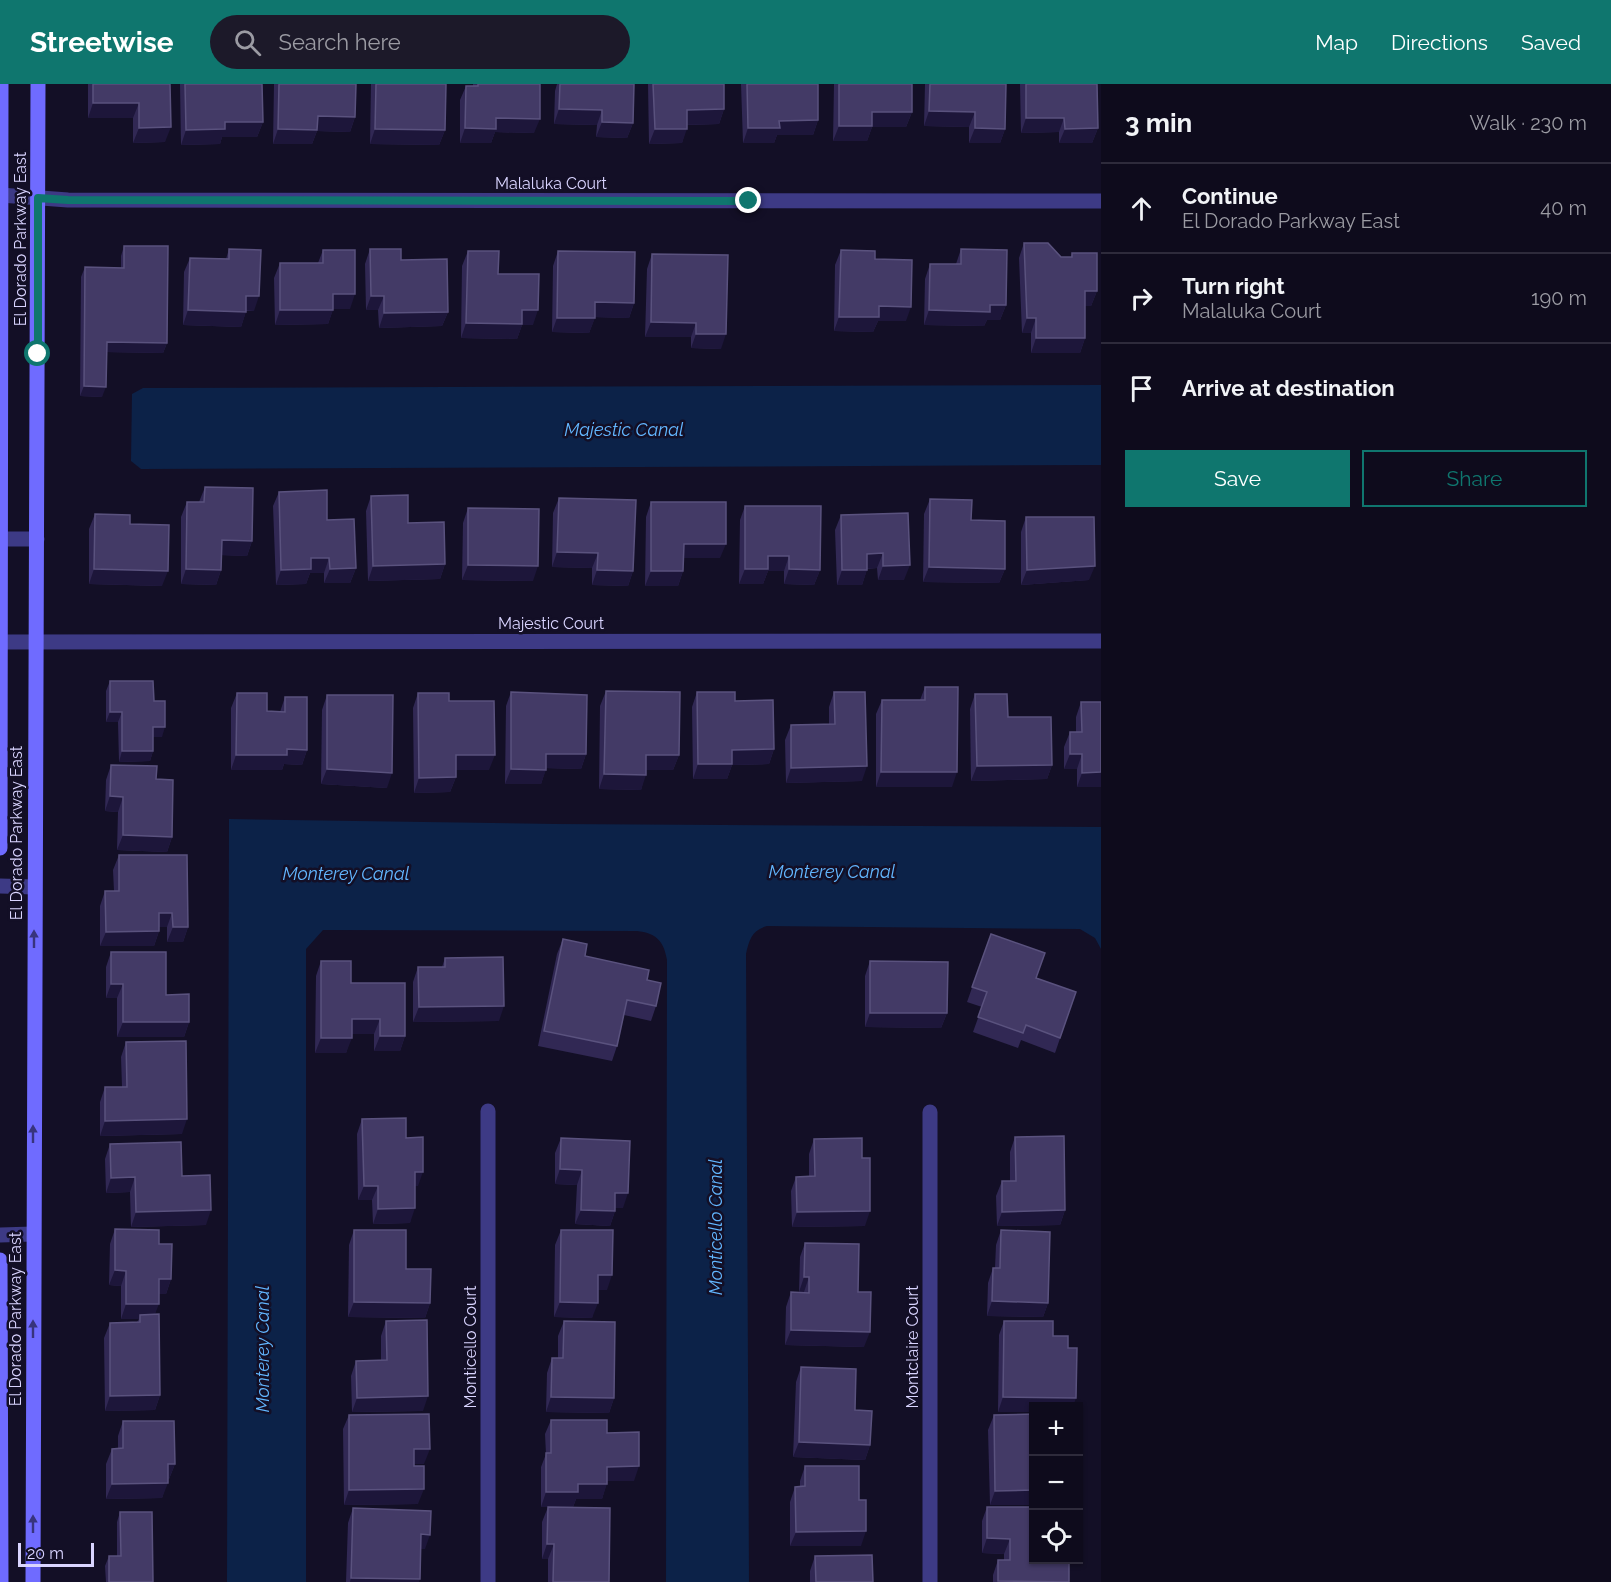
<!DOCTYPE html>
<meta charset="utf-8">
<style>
:root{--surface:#0e0b1c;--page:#1c1929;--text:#f1f3f6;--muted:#9b9ba3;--line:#2e2b3b;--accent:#0f766e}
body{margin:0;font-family:Raleway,sans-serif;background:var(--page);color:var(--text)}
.controls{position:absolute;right:18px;bottom:18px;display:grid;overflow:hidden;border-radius:0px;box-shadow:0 2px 4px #0004}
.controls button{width:54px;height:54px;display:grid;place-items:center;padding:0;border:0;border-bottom:2px solid var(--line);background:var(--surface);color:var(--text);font:30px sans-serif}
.scale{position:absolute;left:18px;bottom:15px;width:76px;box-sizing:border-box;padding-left:6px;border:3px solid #d9d4ff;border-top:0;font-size:16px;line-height:21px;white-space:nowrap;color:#d9d4ff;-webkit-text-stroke:4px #130f26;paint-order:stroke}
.stop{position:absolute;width:18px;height:18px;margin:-14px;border:4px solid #0f766e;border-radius:50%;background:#fff}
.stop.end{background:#0f766e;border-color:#fff;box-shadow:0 2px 6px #0008}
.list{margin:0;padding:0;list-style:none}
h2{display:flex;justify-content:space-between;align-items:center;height:78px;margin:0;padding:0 24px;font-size:26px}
h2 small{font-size:20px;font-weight:400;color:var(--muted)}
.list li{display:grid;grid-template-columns:39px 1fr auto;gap:18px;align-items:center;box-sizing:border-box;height:90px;padding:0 24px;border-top:2px solid var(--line)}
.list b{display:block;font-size:22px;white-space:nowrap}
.list p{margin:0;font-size:20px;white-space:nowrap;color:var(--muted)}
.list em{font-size:20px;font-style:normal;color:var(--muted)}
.actions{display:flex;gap:12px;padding:18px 24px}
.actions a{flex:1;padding:14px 0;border:2px solid var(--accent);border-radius:0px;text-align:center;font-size:21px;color:var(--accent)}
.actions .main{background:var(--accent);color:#fff}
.icon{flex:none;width:33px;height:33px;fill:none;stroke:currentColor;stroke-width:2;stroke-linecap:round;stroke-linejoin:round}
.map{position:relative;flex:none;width:1101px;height:1498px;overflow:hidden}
header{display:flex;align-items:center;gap:36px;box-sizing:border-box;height:84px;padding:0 30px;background:var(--accent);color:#fff}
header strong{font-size:28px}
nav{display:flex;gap:33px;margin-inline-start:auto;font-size:21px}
.search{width:420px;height:54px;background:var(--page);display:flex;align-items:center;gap:15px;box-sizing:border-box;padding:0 21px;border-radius:33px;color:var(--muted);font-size:22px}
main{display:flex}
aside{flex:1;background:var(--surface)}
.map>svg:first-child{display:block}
</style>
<header>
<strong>Streetwise</strong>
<div class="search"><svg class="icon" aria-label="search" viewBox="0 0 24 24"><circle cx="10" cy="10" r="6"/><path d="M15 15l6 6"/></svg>Search here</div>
<nav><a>Map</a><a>Directions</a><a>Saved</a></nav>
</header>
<main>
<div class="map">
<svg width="1101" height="1498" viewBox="0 0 1101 1498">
<rect width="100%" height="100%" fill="#130f26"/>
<g fill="#0c2248">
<path d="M1101 301V381L141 385 131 377 132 310 143 304Z"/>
<path d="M229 735 556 740 1101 743V865L1095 854 1080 845 767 842C752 846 749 856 746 870L749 1498H666L667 876C664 857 656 849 637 847L323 846 306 865V1498H227Z"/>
</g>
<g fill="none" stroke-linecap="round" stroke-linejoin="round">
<g stroke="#3d3a85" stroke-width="15">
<path d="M0 111 68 116 1101 117"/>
<path d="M0 455H37"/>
<path d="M1 558 1101 557"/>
<path d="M0 802 34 803"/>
<path d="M488 1027V1498"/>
<path d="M0 1151 33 1150"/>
<path d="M930 1498V1028"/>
</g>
<g stroke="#6f6bff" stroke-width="15">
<path d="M0 764 1 0"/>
<path d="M0 1176 1 1498"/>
<path d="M33 1498 38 0"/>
</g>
</g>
<g fill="#312854">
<path d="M88 0H170L165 58 133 59V34H88Z"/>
<path d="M180 0H262L263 38 257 53H222L220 60 181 61Z"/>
<path d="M274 0H356L355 33 350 48 317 47 312 60H273Z"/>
<path d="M371 0H446L445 46 439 61 370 60Z"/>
<path d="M473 0H540L534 49 495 48 491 59H460V16L466 2H473Z"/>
<path d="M557 0H634L633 39 627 54 596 53 597 41 554 40 555 7Z"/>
<path d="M648 0H724V25L719 40 687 41 682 59 649 60Z"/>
<path d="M741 0H818V36L813 51H777L774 59H743Z"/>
<path d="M834 0H912V28L906 43H872L867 57H833Z"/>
<path d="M925 0H1006L1005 45 1000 59H969V43L924 42Z"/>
<path d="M1020 0H1097L1098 44 1092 59H1059V48L1021 49Z"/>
<path d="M1024 159 1061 173H1071L1072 169 1097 207 1091 222H1085V254L1080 269H1031V249H1022L1019 174Z"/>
<path d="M124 162 167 259 163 269 106 268 102 313 80 312 81 193 85 183 121 184V172Z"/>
<path d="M229 165 254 227H246L241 243 183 241 184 188 190 174 226 175Z"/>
<path d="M370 165 401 176 448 228 442 242 379 244 378 226H366L365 180Z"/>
<path d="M961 165 1006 221 1000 236H987L984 242 924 241 925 195 930 180H956Z"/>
<path d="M323 166 350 225H333L328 240 275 241 274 194 280 179H318Z"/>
<path d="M841 166 875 175 906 237H878L873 248 834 247 835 181Z"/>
<path d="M468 167 498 190 533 241H522L517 255 461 254 462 182Z"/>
<path d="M558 167 634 219 629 234 595 233 589 249 552 248 553 182Z"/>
<path d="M652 170 721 265 691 264V253H645L647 185Z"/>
<path d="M205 403 252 457 247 472 222 471 221 486 216 501 181 500V433L187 418H199Z"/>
<path d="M279 408 327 436 356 484 350 499H324V489H310L306 500 276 501 273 422Z"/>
<path d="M371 412 408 439 445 480 440 495 368 497 366 427Z"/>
<path d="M559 414 633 487 628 502 592 501V484L552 483 553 429Z"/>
<path d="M930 415 971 436 1005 485 999 499 923 498 924 430Z"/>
<path d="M651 418 720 474H684L683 487 678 502H645L646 433Z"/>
<path d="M745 422 820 486 814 501 784 500V487H768L763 500H739L740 436Z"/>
<path d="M468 424 533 497 462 496 463 439Z"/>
<path d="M908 429 904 496H878L877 484 867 485 862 501H837L835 446 841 431Z"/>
<path d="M95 430 130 440 162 502 89 500V445Z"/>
<path d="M1026 433 1089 496 1021 501V448Z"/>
<path d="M110 597 154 617 162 653H153V667L150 677 119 678 118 638H106V607Z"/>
<path d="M925 603 952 703H876V630L882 616H920Z"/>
<path d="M606 607 679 671 673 686H646L641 706 599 705 600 622Z"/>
<path d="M511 608 586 670 581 685 546 684 541 700H505L506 622Z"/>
<path d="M697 608 735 617 774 665 769 680 732 681 727 695H693L692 623Z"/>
<path d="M834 608 862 697 786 699 785 656 791 641 829 640V623Z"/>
<path d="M237 609 267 627 280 628 285 613 307 666 302 681 284 680 282 686H231V624Z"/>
<path d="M418 609 449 617 489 686H456V693L450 708 414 709 413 624Z"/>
<path d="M975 610 1008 633 1052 681 1047 695 971 697 970 625Z"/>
<path d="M327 611 387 704 321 700 322 626Z"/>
<path d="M1081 618H1101V703H1077V685H1064V663L1070 648H1076V633Z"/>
<path d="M111 681 156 695 172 753 167 768 117 766 118 728 105 727 106 696Z"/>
<path d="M119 771 188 843 183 858H167V843H159V847L154 862H100V822L105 807H114L113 786Z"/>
<path d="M991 850 1036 894 1076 908 1055 969 1021 956 1018 964 973 948 982 923 967 918Z"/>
<path d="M563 855 585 872 647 896 656 922 651 937 624 931 617 962 612 977 538 962 557 870Z"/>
<path d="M111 868 166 911 189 938 184 953H117V914H106V883Z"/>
<path d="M445 874 499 937 413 938V898L418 883H442Z"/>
<path d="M321 877 351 899 405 952 400 967H374V950H352L346 969H315L316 892Z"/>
<path d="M870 877 947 929 941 944 865 943V892Z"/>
<path d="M126 958 182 1050 100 1052V1018L105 1003H122L121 973Z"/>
<path d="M362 1035 406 1054 418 1102H415L410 1139 373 1140 372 1116H358L357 1050Z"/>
<path d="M1015 1053 1065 1126 1060 1141 997 1142 996 1112 1002 1097H1010V1068Z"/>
<path d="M561 1054 623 1124H615V1127L610 1142 575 1140 577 1101 555 1100V1069Z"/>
<path d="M814 1055 865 1142 792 1143 791 1107 796 1093 809 1092V1070Z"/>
<path d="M110 1060 182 1092 206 1141 131 1143 130 1108 106 1109 105 1075Z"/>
<path d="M115 1145 159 1160 171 1195 166 1210H159L155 1230 160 1311 155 1326 105 1327 104 1254 110 1239 137 1238 139 1235H121V1202L109 1201 110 1160Z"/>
<path d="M354 1146 406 1185 430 1219 425 1234 348 1233 349 1161Z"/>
<path d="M561 1146 607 1206H598L592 1234 554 1233 555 1161Z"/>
<path d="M1001 1146 1048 1219 1043 1233 987 1232 988 1199 993 1184H995L996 1161Z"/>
<path d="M805 1159 858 1208 864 1263 785 1261 786 1223 791 1208 804 1209V1208H799L800 1173Z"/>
<path d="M386 1237 423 1327 352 1328 351 1292 356 1277 381 1276V1252Z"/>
<path d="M564 1237 614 1314 609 1329 546 1328 547 1289 552 1274H558V1252Z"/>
<path d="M1004 1237 1034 1323V1328H998L999 1251Z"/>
<path d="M801 1283 855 1326 870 1361 865 1376 793 1373 796 1298Z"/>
<path d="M1034 1330V1421H990L988 1346 994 1331Z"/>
<path d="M349 1331 424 1380H414L418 1420 344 1421 343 1345Z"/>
<path d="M551 1336 607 1349 634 1397H607L602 1415H576L573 1423H541V1383L546 1370 545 1350Z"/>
<path d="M123 1337 175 1380 169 1395H168L162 1414 106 1415V1380L112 1365H118V1352Z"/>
<path d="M805 1382 859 1416 861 1462H790V1418L795 1403H800V1397Z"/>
<path d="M548 1423 609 1498H548V1475H542V1438Z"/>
<path d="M987 1423 1069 1498H993V1491L998 1476H1004V1470L982 1469V1437Z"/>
<path d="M353 1424 425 1465H420L419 1498H346L348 1439Z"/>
<path d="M120 1428 153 1498H106L105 1482 109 1472H117V1438Z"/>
<path d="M815 1472 873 1498H810V1487Z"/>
</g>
<g fill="#1d163a">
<path d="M93 19H139L133 34H88Z"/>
<path d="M559 25 602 26 597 41 554 40Z"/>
<path d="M724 25 719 40 681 41 687 26Z"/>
<path d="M929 27 975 28 969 43 924 42Z"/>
<path d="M872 28H912L906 43H872L867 57H833L839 42Z"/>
<path d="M318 32 355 33 350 48 317 47 312 60H273L278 45Z"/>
<path d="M496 34 540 35 534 49 495 48 491 59H460L465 44Z"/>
<path d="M1026 34H1064L1059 48 1021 49Z"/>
<path d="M818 36 813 51H777L774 59H743L748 44 779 37Z"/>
<path d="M225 38H263L257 53H222L220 60 181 61 186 46Z"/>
<path d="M602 38 633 39 627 54 596 53Z"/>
<path d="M171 43 165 58 133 59 139 44Z"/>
<path d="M975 44 1005 45 1000 59H969Z"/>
<path d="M1098 44 1092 59H1059L1065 45Z"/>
<path d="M375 45 445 46 439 61 370 60Z"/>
<path d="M655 45H687L682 59 649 60Z"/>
<path d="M1085 207H1097L1091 222H1080Z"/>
<path d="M333 210H355L350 225H328Z"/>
<path d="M246 212H259L254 227 241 226Z"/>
<path d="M371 212H384L378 226H366Z"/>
<path d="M595 218 634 219 629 234 589 233Z"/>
<path d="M990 221H1006L1000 236H987L984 242 924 241 929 226Z"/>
<path d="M879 222 911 223 906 237H878L873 248 834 247 839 233Z"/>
<path d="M188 226 246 228 241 243 183 241Z"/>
<path d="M280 226H333L328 240 275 241Z"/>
<path d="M522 226H538L533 241H522L517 255 461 254 466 239Z"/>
<path d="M448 228 442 242 379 244 384 229Z"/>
<path d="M557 234H595L589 249 552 248Z"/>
<path d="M1027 234H1036L1031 249H1022Z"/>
<path d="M651 238 696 239 691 253H645Z"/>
<path d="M696 250H726L721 265 691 264Z"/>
<path d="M1036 254H1085L1080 269H1031Z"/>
<path d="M107 258 167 259 163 269 103 268Z"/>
<path d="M84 302 106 303 102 313 80 312Z"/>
<path d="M222 456 252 457 247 472 216 471Z"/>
<path d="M684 460H726L720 474H678Z"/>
<path d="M557 468 598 469 592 484 552 483Z"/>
<path d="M883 469 877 484 861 485 867 470Z"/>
<path d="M768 472H789L784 487H768L763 500H739L745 485Z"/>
<path d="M311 474H329L324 489H310L306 500 276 501 281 486Z"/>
<path d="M445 480 440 495 368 497 373 482Z"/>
<path d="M468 481 538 482 533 497 462 496Z"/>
<path d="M910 481 904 496H878L883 482Z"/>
<path d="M1095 482 1089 496 1021 501 1027 486Z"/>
<path d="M929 483 1005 485 999 499 923 498Z"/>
<path d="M356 484 350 499H324L330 485Z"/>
<path d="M94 485 168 487 162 502 89 500Z"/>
<path d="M186 485 221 486 216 501 181 500Z"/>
<path d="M789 485 820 486 814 501 784 500Z"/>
<path d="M597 486 633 487 628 502 592 501Z"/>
<path d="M842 486H867L862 501H837Z"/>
<path d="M651 487H683L678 502H645Z"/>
<path d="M110 628H122L118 638H106Z"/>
<path d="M153 643H165L162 653H149Z"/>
<path d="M287 665 307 666 302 681 284 680 282 686H231L236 671Z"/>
<path d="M774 665 769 680 732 681 727 695H693L698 680 732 666Z"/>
<path d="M122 667H153L150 677 119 678Z"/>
<path d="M546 670H586L581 685 541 684Z"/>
<path d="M1070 670H1082L1077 685H1064Z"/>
<path d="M456 671H495L489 686H450Z"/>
<path d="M646 671H679L673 686H641Z"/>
<path d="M1052 681 1047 695 971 697 977 682Z"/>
<path d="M867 682 862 697 786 699 791 684Z"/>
<path d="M327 685 392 689 387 704 321 700Z"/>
<path d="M511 685 546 686 541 700H505Z"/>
<path d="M881 688H957L952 703H876Z"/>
<path d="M1101 688V703H1077L1082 689Z"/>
<path d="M604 690 646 691 641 706 599 705Z"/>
<path d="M456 693 450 708 414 709 419 694Z"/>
<path d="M110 712 123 713 118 728 105 727Z"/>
<path d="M123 751 172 753 167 768 117 766Z"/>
<path d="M159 829H172L167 843H153Z"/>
<path d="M173 843H188L183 858H167Z"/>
<path d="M159 847 154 862H100L106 848Z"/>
<path d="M111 900H123L117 914H106Z"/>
<path d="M504 922 499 937 413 938 419 923Z"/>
<path d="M870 929H947L941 944 865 943Z"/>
<path d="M352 935H380L374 950H346Z"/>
<path d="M123 938H189L184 953H117Z"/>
<path d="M380 952H405L400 967H374Z"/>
<path d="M321 954H352L346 969H315Z"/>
<path d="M187 1035 182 1050 100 1052 105 1037Z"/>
<path d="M560 1085 582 1086 577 1101 555 1100Z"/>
<path d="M415 1088H423L418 1102H409Z"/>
<path d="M135 1093 130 1108 106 1109 111 1094Z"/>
<path d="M364 1102H378L372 1116H358Z"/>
<path d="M615 1109H628L623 1124H610Z"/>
<path d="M415 1124 410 1139 373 1140 378 1125Z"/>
<path d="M211 1126 206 1141 131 1143 136 1128Z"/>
<path d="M581 1126 615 1127 610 1142 575 1140Z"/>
<path d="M1065 1126 1060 1141 997 1142 1002 1128Z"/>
<path d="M870 1127 865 1142 792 1143 797 1128Z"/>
<path d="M115 1186 126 1187 121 1202 109 1201Z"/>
<path d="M598 1191H612L607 1206H593Z"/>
<path d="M804 1193H809L804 1208H799Z"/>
<path d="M159 1195H171L166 1210H154Z"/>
<path d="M992 1217 1048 1219 1043 1233 987 1232Z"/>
<path d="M354 1218 430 1219 425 1234 348 1233Z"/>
<path d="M560 1218 598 1219 592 1234 554 1233Z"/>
<path d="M126 1220H159L153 1235 140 1231 139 1235H121Z"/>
<path d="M791 1246 870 1248 864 1263 785 1261Z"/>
<path d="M160 1311 155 1326 105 1327 110 1312Z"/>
<path d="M428 1312 423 1327 352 1328 357 1314Z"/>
<path d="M551 1313 614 1314 609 1329 546 1328Z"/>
<path d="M1003 1313 1076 1314 1073 1323H1034V1328H998Z"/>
<path d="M799 1358 870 1361 865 1376 793 1373Z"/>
<path d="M414 1365H430L424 1380H408Z"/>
<path d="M168 1380H175L169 1395H162Z"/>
<path d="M639 1382 634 1397H602L607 1383Z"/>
<path d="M168 1399 162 1414 106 1415 112 1400Z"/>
<path d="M578 1400H607L602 1415H576L573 1423H541L546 1408Z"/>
<path d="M424 1405 418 1420 344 1421 349 1406Z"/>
<path d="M1034 1406V1421H990L995 1407Z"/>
<path d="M866 1447 861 1462H790L796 1448Z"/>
<path d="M421 1450 430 1451 425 1465H415Z"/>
<path d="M987 1454 1010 1455 1004 1470 982 1469Z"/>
<path d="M547 1460H554L548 1475H542Z"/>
<path d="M351 1494 420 1495 419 1498H350Z"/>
</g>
<g fill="#433a66" stroke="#5a527e" stroke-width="1.5">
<path d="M93 0H170L171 43 139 44V19H93Z"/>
<path d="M185 0H262L263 38H225V45L186 46Z"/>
<path d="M279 0H356L355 33 318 32 317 46 278 45Z"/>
<path d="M376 0H446L445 46 375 45Z"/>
<path d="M478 0H540V35L496 34V45L465 44 466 2H478Z"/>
<path d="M560 0H634L633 39 602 38V26L559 25Z"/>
<path d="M653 0H724V25L687 26V45H655Z"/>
<path d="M747 0H818V36L779 37 780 44H748Z"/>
<path d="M839 0H912V28H872V42H839Z"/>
<path d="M930 0H1006L1005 45 975 44V28L929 27Z"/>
<path d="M1026 0H1097L1098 44 1065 45 1064 34H1026Z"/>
<path d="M1024 159H1048L1061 173H1072V169H1097V207H1085V254H1036V234H1027Z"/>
<path d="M124 162H168L167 259 107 258 106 303 84 302 85 183 124 184Z"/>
<path d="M229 165 261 166 259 212H246V228L188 226 190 174 229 175Z"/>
<path d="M370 165H401V176L447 175 448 228 384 229V212H371Z"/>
<path d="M961 165 1007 166 1006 221H990V228L929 226 930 180H961Z"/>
<path d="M323 166H355V210H333V226H280V179H323Z"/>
<path d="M841 166 875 167V175L912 176 911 223 879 222V233H839Z"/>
<path d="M468 167H499L498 190H539L538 226H522V240L466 239Z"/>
<path d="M558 167 635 168 634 219 595 218V234H557Z"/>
<path d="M652 170 728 171 726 250H696V239L651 238Z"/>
<path d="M205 403 253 404 252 457 222 456 221 486 186 485 187 418H204Z"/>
<path d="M327 406V436L354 435 356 484 330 485 329 474H311V485L281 486 279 408Z"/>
<path d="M408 411V439L444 438 445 480 373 482 371 412Z"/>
<path d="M559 414 636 416 633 487 597 486 598 469 557 468Z"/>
<path d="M930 415 972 416 971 436 1005 437V485L929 483Z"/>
<path d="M651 418H726V460H684L683 487H651Z"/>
<path d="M745 422H821L820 486 789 485V472H768V485H745Z"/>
<path d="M468 424 539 425 538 482 468 481Z"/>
<path d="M908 429 910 481 883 482V469L867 470V486H842L841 431Z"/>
<path d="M95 430 130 431V440L169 441 168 487 94 485Z"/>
<path d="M1026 433H1094L1095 482 1027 486Z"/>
<path d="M110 597H153L154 617H165V643H153V667H122V628H110Z"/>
<path d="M925 603H958L957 688H881L882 616H925Z"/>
<path d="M606 607 680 608 679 671H646V691L604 690Z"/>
<path d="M511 608 587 611 586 670H546V686L511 685Z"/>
<path d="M697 608H735V617L773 616 774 665 732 666V680H698Z"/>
<path d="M834 608H865L867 682 791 684V641L835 640Z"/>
<path d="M237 609H267V627L285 628V613H307V666L287 665V671H236Z"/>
<path d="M418 609H449V617H494L495 671H456V693L419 694Z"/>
<path d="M975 610H1007L1008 633H1051L1052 681 977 682Z"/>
<path d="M327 611H393L392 689 327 685Z"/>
<path d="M1081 618H1101V688L1082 689V670H1070V648H1082Z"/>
<path d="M111 681 157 682 156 695 173 696 172 753 123 751V713L110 712Z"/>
<path d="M119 771H187L188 843H173L172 829H159V847L106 848 105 807H119Z"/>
<path d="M991 850 1045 869 1036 894 1076 908 1060 954 1026 941 1023 949 978 933 987 908 972 903Z"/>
<path d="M563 855 587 860 585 872 649 886 647 896 661 899 656 922 627 916 617 962 544 947Z"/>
<path d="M111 868H166V911L189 910V938H123V900H111Z"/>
<path d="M503 873 504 922 419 923 418 883H445V874Z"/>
<path d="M321 877H351V899H405V952H380V935H352V954H321Z"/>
<path d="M870 877 948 878 947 929H870Z"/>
<path d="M186 957 187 1035 105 1037V1003H127L126 958Z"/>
<path d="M406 1034V1054L423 1053V1088H415V1124L378 1125V1102H364L362 1035Z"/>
<path d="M1064 1052 1065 1126 1002 1128V1097H1016L1015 1053Z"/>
<path d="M561 1054 630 1057 628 1109H615V1127L581 1126 582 1086 560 1085Z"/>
<path d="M862 1054V1074H870V1127L797 1128 796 1093 815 1092 814 1055Z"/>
<path d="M181 1058 182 1092 210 1091 211 1126 136 1128 135 1093 111 1094 110 1060Z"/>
<path d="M115 1145 159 1146V1160H172L171 1195H159V1220H126V1187L115 1186Z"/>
<path d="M354 1146H406V1185H431L430 1219 354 1218Z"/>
<path d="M561 1146H613L612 1191H598V1219L560 1218Z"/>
<path d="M1001 1146 1050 1148 1048 1219 992 1217 993 1184H1000Z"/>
<path d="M805 1159 859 1160 858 1208H871L870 1248 791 1246V1208L809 1209V1193H804Z"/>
<path d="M159 1230 160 1311 110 1312V1239L140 1238V1231Z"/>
<path d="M427 1236 428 1312 357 1314 356 1277 387 1276 386 1237Z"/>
<path d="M564 1237 615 1238 614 1314 551 1313 552 1274H563Z"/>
<path d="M1004 1237H1053V1252H1068V1264H1077L1076 1314 1003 1313Z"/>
<path d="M801 1283 856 1285 855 1326 872 1327 870 1361 799 1358Z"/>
<path d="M429 1330 430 1365H414V1382H424V1405L349 1406V1331Z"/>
<path d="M1034 1330V1406L995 1407 994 1331Z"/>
<path d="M551 1336H607V1349L639 1348V1382L607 1383V1400H578V1408H546V1369H551Z"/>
<path d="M123 1337H174L175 1380H168V1399L112 1400V1365L123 1364Z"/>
<path d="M805 1382H859V1416H866V1447L796 1448 795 1403 805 1402Z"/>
<path d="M548 1423 610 1424 609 1498H553L554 1460H547Z"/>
<path d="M987 1423H1034V1476H1069V1498L998 1497V1476H1010V1455L987 1454Z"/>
<path d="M353 1424 431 1427 430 1451 421 1450 420 1495 351 1494Z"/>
<path d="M120 1428H152L153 1498H109V1472H121Z"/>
<path d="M872 1471 873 1498H816L815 1472Z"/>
</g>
<defs><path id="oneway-solid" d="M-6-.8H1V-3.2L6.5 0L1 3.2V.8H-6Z" transform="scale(1.5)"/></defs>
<g fill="#38347d">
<use href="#oneway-solid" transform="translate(34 855) rotate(-90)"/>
<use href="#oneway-solid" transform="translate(33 1050) rotate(-90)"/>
<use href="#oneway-solid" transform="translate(33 1245) rotate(-90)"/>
<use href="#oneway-solid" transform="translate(33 1440) rotate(-90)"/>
</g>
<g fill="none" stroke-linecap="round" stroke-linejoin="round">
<path stroke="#0f766e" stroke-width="8" d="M38 270V114L68 116 749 117"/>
</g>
<g text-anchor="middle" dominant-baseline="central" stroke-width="5" stroke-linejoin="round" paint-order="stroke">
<g font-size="16" fill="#d9d4ff" stroke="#130f26">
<text x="551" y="99">Malaluka Court</text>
<text transform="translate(20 155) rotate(-90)">El Dorado Parkway East</text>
<text x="551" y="539">Majestic Court</text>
<text transform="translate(16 749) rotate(-90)">El Dorado Parkway East</text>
<text transform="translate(15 1235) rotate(-90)">El Dorado Parkway East</text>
<text transform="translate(470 1263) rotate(-90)">Monticello Court</text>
<text transform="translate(912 1263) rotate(-90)">Montclaire Court</text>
</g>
<g font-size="18" font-style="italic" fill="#62b6ff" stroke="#130f26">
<text x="624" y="345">Majestic Canal</text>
<text x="832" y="787">Monterey Canal</text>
<text x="346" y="789">Monterey Canal</text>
<text transform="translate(715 1143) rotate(-90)">Monticello Canal</text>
<text transform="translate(262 1265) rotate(-90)">Monterey Canal</text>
</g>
</g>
</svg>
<div class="controls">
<button>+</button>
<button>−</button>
<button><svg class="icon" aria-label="locate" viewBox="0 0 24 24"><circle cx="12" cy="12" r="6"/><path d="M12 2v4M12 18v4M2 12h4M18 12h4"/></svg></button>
</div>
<div class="scale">20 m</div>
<div class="stop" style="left:38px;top:270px"></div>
<div class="stop end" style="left:749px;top:117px"></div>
</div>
<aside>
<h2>3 min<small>Walk · 230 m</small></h2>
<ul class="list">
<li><svg class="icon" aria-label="ahead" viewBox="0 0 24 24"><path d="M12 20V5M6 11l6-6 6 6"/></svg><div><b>Continue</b><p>El Dorado Parkway East</p></div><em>40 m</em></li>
<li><svg class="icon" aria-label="right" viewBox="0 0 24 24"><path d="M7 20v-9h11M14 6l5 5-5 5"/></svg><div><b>Turn right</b><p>Malaluka Court</p></div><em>190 m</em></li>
<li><svg class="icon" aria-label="arrive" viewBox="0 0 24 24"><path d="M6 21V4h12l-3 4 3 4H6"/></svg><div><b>Arrive at destination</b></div></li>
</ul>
<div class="actions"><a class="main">Save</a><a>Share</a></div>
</aside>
</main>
